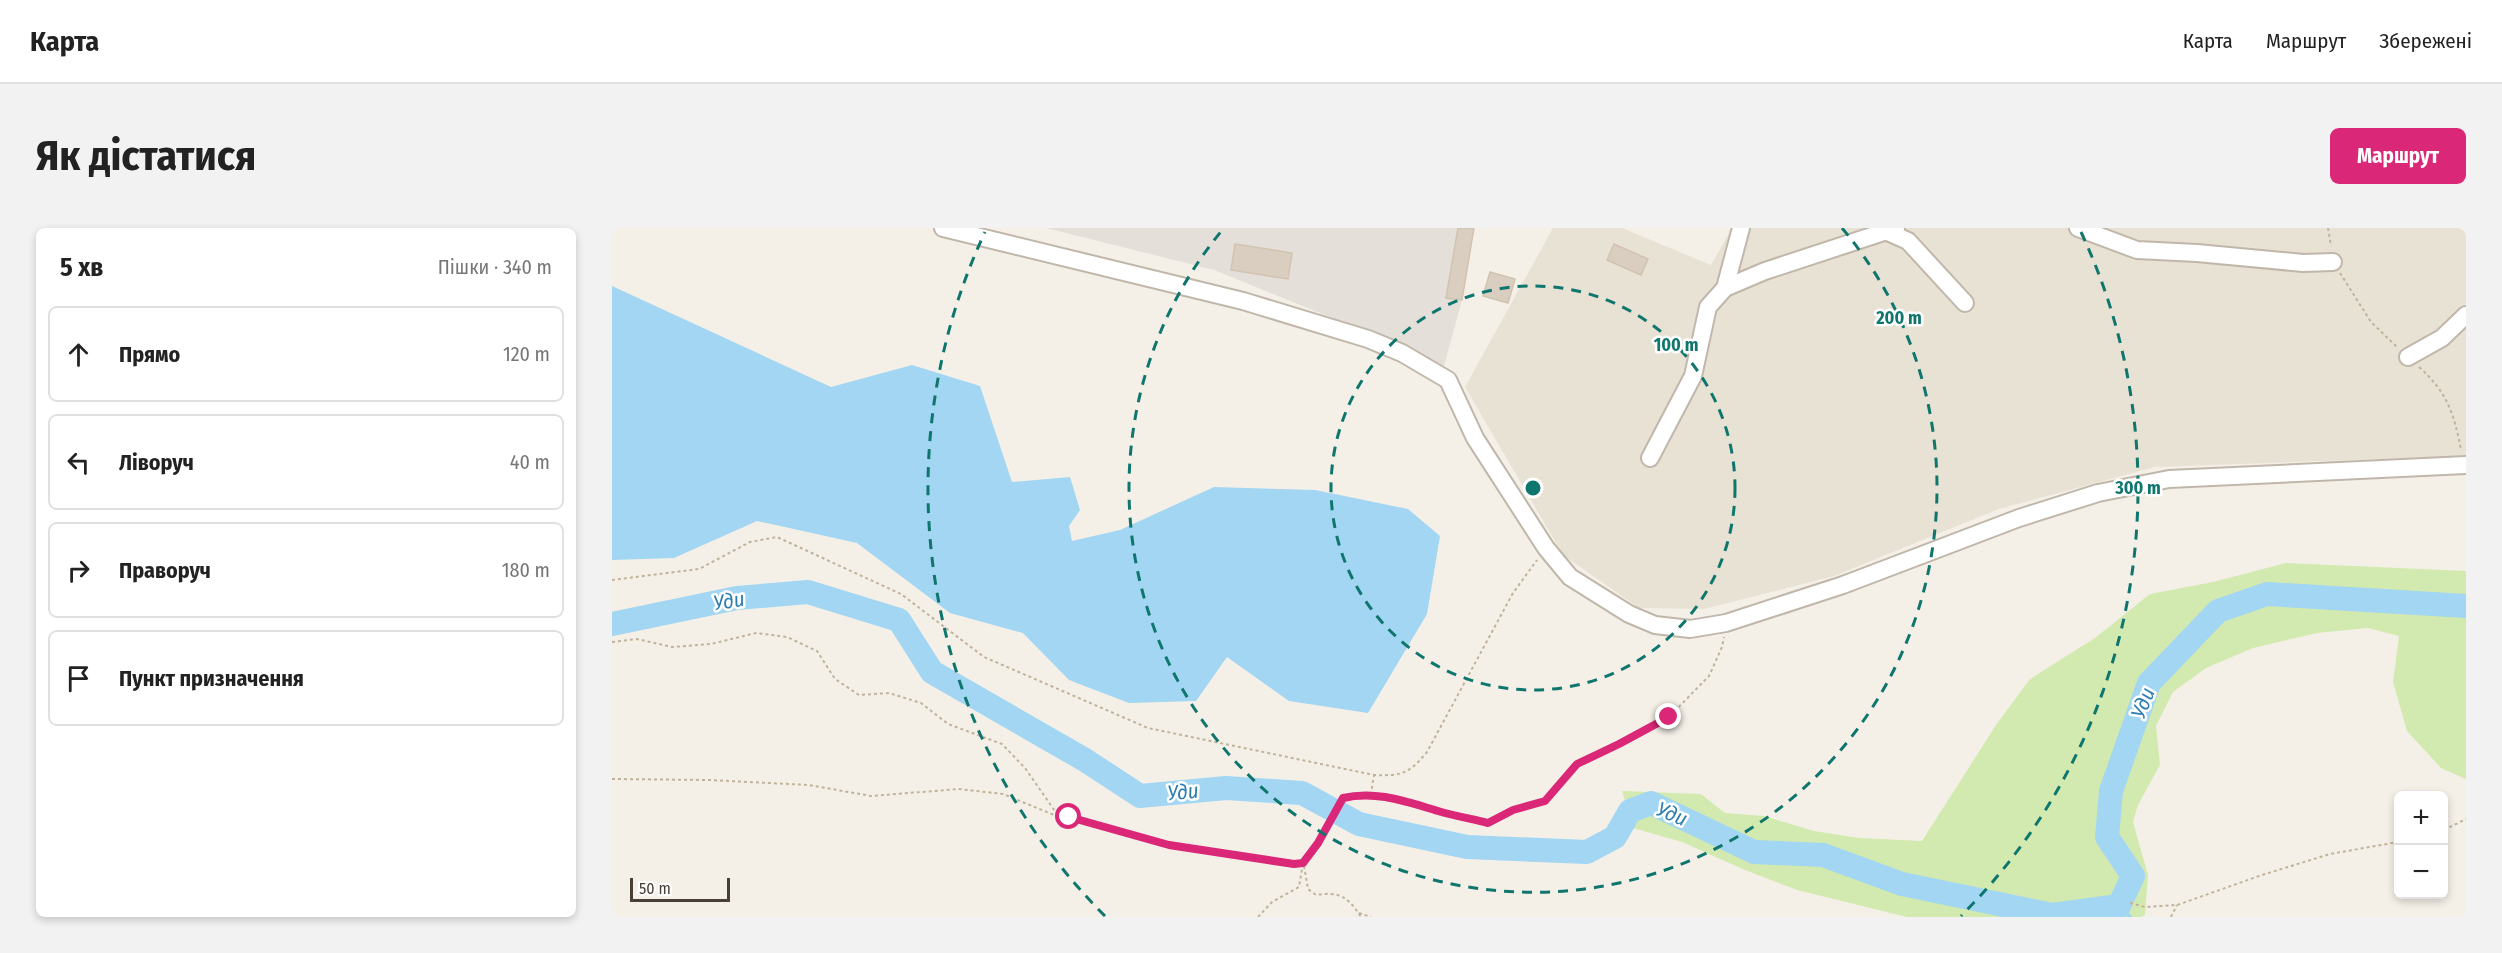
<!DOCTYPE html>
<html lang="uk">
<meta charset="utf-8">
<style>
:root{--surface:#fff;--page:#f2f2f2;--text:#222;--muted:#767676;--line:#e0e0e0;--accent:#db2777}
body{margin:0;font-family:"Fira Sans Condensed",sans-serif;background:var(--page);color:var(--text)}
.controls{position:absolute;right:18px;bottom:18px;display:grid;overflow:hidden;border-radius:9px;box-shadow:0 3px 9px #0003}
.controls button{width:54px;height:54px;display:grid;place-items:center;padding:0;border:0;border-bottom:2px solid var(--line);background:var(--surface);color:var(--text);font:30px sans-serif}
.scale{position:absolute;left:18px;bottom:15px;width:100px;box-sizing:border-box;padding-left:6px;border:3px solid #484036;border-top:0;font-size:16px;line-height:21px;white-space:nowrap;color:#484036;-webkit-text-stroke:4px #fff;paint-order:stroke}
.stop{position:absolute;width:18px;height:18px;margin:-14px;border:4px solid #db2777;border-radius:50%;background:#fff}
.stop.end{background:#db2777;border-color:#fff;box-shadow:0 2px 6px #0008}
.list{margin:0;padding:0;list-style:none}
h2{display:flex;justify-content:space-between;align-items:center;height:78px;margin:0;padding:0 24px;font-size:26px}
h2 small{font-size:20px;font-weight:400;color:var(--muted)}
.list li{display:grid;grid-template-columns:39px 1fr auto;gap:18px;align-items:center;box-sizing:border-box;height:96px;margin:0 12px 12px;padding:0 12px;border:2px solid var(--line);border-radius:9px}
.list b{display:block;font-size:22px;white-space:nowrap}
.list em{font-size:20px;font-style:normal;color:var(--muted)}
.icon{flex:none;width:33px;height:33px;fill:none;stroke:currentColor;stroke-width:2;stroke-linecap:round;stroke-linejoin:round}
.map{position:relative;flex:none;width:1854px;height:689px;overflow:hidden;border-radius:9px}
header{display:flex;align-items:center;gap:36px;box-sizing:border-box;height:84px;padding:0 30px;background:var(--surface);border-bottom:2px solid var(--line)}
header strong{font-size:28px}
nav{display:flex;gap:33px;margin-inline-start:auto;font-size:21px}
.intro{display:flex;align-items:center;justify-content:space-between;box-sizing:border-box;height:144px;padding:0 36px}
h1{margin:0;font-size:42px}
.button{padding:15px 27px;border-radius:9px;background:var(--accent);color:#fff;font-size:21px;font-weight:700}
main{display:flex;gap:36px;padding:0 36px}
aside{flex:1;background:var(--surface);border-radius:9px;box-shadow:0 3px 9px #0003}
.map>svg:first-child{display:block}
</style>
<header>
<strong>Карта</strong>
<nav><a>Карта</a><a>Маршрут</a><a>Збережені</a></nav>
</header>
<div class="intro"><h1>Як дістатися</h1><a class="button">Маршрут</a></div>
<main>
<aside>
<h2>5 хв<small>Пішки · 340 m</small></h2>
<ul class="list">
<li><svg class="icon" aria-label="ahead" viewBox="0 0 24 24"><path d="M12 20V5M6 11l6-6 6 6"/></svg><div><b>Прямо</b></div><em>120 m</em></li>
<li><svg class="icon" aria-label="left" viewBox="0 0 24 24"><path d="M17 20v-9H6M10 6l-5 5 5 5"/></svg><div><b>Ліворуч</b></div><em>40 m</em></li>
<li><svg class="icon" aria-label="right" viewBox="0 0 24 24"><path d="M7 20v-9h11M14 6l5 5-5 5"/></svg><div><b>Праворуч</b></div><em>180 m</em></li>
<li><svg class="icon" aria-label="arrive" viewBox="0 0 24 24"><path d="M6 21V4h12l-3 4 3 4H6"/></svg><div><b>Пункт призначення</b></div></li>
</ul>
</aside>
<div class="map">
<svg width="1854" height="689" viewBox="0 0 1854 689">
<rect width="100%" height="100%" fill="#f4f0e8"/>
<path fill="#e8e2d5" d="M941 0H1010L1099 37 1120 0H1854V228L1543 239 1387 281 1222 348 1092 381 1027 380 951 327 853 159Z"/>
<path fill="#e4dfd9" d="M434 0H862L850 72 832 138 799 122 602 42Z"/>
<path fill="#d2eaaf" d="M1674 335 1854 343V551L1829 540 1795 503 1781 454 1787 408 1756 400 1705 405 1641 420 1594 440 1561 464 1544 498 1548 537 1526 577 1521 594 1536 647 1533 687 1529 689H1295L1185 662 1133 642 1070 614 1021 600 1010 563 1089 566 1113 585 1152 588 1202 603 1247 610 1310 613 1384 497 1418 451 1483 410 1538 366 1601 354Z"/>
<path fill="#a2d6f3" d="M0 58 219 159 300 137 368 158 400 254 458 249 468 282 457 298 460 313 508 302 602 259 703 262 796 281 828 308 815 386 756 485 677 473 615 429 584 473 517 475 457 452 411 405 338 385 245 315 145 293 62 330 0 332Z"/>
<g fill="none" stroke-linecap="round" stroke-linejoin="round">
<path stroke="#a2d6f3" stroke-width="4" d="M1507 678 1518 689"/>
<path stroke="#a2d6f3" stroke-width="24" d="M0 396 125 370 196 364 287 392 320 444 473 532 528 568 614 560 690 565 747 596 855 619 975 624 1003 609 1018 583 1039 575 1142 624 1211 627 1290 656 1440 687 1507 678 1521 648 1495 609 1499 563 1537 455 1606 383 1655 366 1854 378"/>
</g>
<g fill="#d9cec0" stroke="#d1c3af" stroke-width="1.5">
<path d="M846 0H862L850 72 834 70Z"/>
<path d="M623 16 680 25 676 51 619 42Z"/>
<path d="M1002 16 1036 31 1029 47 995 32Z"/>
<path d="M878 44 903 51 896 75 871 68Z"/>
</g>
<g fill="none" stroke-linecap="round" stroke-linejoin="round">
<g stroke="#c0b7aa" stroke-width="20">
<g id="street">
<path d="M331 0 631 73 756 111 790 125 836 152 863 210 934 320 958 349 1017 386 1043 397 1078 401 1114 395 1231 357 1407 290 1486 265 1557 251 1854 237"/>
<path d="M1466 0 1525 22 1585 25 1691 35 1721 34"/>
<path d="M1269 1 1296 13 1353 75"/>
<path d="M1113 60 1129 0"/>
<path d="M1796 129 1830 110 1854 87"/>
<path d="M1038 230 1081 148 1096 79 1113 60 1153 43 1284 0"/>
</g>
</g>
<g stroke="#c2b29a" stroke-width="2" stroke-dasharray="3 3" stroke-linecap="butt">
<path d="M1716 0 1719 18"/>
<path d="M1728 45 1759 94 1785 119"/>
<path d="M1807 139C1835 164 1842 185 1849 222"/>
<path d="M0 352 87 341 138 314 165 309 289 366 372 429 536 500 762 547C790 548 797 546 815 524L901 365 925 332"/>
<path d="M0 414 25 411 60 419 99 416 144 405 175 409 205 423 223 451 247 467 277 465 309 475 336 496 390 516 413 540 447 589"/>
<path d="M0 551 97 552 197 557 259 568 347 561 391 566 447 589H457L557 617 682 636 691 635"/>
<path d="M759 566 803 575 876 595 901 583 933 573 965 536 1057 489 1097 448 1110 419 1112 409"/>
<path d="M1832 602 1854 591"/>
<path d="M692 638 696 661 704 667C728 663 736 669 749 689"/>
<path d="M1518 675 1533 679 1565 677 1650 647 1718 626 1786 614"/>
<path d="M747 685 759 689"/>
<path d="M646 689 660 674 687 659 691 635 706 615 727 575 731 570 748 566H759L762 547"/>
<path d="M1559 689 1565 677"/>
</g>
<use href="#street" stroke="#fff" stroke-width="16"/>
</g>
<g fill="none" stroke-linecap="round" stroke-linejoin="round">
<path stroke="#db2777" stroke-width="8" d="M457 589 557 617 682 636 691 635 706 615 731 570C764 562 795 574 826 583 843 588 860 591 876 595L901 582 933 573 965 536 1007 516 1057 489"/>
</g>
<g fill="none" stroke="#0f766e" stroke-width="3" stroke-dasharray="10 8">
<circle cx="921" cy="260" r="202"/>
<path d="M1230 0A404 404 0 1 1 612 0"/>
<path d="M493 688A605 605 0 0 1 373 4M1469 4A605 605 0 0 1 1349 688"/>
</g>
<g text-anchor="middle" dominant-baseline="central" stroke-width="5" stroke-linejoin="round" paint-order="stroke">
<g font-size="21" font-style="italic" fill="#2a7db0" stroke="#fff">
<text transform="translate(117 373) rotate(-9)">Уди</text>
<text transform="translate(1531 475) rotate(-68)">Уди</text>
<text transform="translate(571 564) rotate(-5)">Уди</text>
<text transform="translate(1060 586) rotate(23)">Уди</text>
</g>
</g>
<circle cx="921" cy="260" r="9" fill="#0f766e" stroke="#fff" stroke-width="3"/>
<g font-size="18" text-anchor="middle" font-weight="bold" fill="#0f766e" stroke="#fff" stroke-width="5" stroke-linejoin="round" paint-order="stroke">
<text x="1287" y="96">200 m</text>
<text x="1064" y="123">100 m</text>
<text x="1526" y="266">300 m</text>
</g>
</svg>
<div class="controls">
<button>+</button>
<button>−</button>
</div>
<div class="scale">50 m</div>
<div class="stop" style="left:457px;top:589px"></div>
<div class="stop end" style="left:1057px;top:489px"></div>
</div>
</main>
